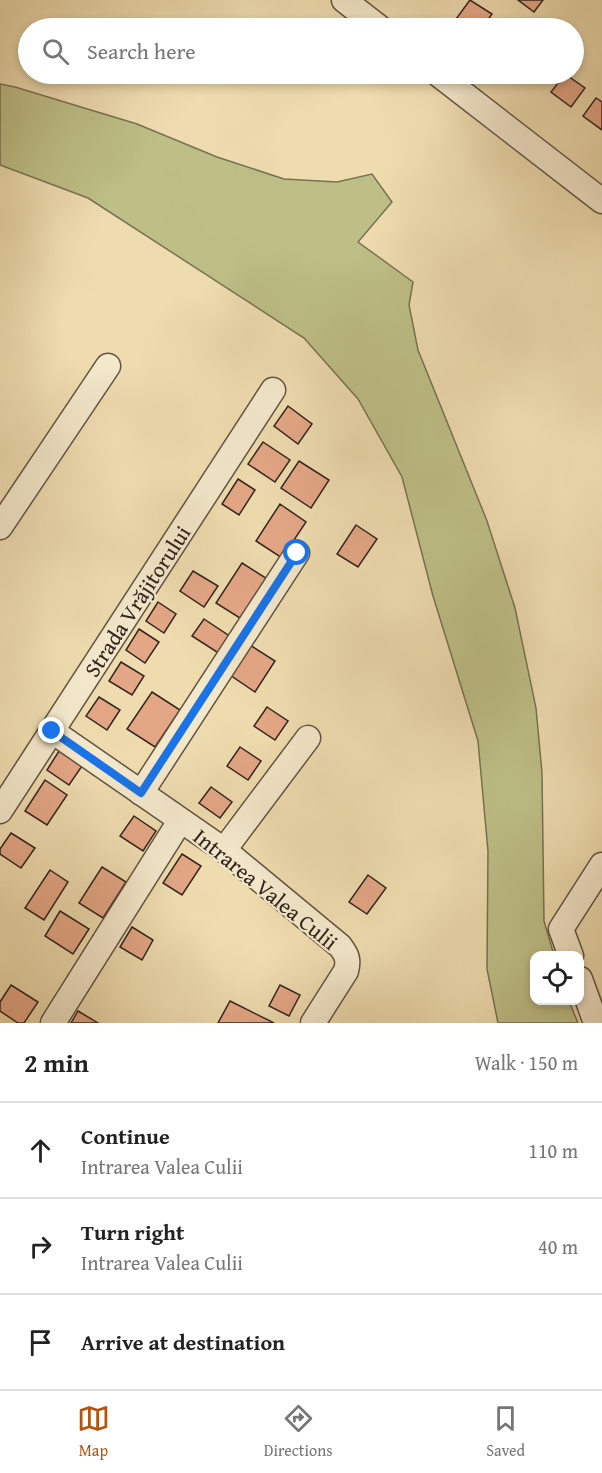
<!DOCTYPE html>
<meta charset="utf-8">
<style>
:root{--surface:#fff;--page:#f6f6f6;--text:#222;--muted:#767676;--line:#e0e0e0;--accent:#b45309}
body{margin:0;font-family:"Gentium Book Plus",serif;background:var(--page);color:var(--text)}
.controls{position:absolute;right:18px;bottom:18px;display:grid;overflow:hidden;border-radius:12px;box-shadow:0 3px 9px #0003}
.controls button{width:54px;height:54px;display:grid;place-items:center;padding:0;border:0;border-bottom:2px solid var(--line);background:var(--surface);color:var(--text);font:30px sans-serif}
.stop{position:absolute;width:18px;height:18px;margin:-14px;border:4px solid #1a73e8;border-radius:50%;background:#fff}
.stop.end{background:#1a73e8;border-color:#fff;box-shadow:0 2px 6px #0008}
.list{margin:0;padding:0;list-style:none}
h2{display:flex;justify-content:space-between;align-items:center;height:78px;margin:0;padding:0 24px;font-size:26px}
h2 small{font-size:20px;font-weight:400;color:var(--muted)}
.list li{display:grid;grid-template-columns:39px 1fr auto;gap:18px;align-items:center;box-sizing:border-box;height:96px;padding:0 24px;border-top:2px solid var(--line)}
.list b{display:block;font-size:22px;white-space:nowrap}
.list p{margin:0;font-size:20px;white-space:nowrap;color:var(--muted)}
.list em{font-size:20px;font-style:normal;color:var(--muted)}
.icon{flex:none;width:33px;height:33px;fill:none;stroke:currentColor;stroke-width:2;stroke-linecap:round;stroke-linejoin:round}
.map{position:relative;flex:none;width:602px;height:1023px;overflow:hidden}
.search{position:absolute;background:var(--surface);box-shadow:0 3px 9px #0003;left:18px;right:18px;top:18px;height:66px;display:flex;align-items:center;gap:15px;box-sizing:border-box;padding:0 21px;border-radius:33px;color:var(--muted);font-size:22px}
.sheet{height:366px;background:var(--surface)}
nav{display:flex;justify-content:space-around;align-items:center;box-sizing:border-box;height:84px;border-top:2px solid var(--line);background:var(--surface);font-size:16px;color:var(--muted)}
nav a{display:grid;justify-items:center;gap:3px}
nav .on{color:var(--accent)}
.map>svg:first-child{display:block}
</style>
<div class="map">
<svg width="602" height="1023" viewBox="0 0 602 1023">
<rect width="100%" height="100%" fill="#eedcaf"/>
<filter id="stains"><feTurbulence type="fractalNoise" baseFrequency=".00333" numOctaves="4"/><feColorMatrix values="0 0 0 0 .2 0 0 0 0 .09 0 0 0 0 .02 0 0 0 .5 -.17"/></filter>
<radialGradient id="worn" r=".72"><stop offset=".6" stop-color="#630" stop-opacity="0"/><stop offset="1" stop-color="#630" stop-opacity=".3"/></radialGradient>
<path fill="#bebf87" stroke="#787252" stroke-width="1.5" d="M0 84 15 87 137 124 217 157 284 179 337 182 372 174 392 202 358 242 413 282 409 305 418 350 487 521 515 608 536 708 542 773 544 921 554 955 534 956V1000L569 1001 578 1023H498L487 969 488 851 478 741 433 596 402 477 358 399 304 338 88 198 0 165Z"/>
<g fill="#e4a786" stroke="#32251e" stroke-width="1.5">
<path d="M470 0 492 14 482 28H469L456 19Z"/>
<path d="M518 0H543L534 12Z"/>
<path d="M565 74 585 88 571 107 551 92Z"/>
<path d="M596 98 602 102V130L583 116Z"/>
<path d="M288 406 312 424 298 444 274 426Z"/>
<path d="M263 442 290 460 275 482 248 464Z"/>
<path d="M299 461 329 480 311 508 281 488Z"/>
<path d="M238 479 255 490 239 515 222 504Z"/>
<path d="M280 504 306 522 282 558 256 541Z"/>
<path d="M356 525 377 539 358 567 337 554Z"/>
<path d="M242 563 269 580 243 620 216 603Z"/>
<path d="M193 571 218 586 204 607 180 591Z"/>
<path d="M158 602 176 614 164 633 146 621Z"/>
<path d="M204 619 231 637 220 654 192 636Z"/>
<path d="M139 629 159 642 145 663 126 650Z"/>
<path d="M250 645 275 661 255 692 230 675Z"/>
<path d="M121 662 144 676 132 695 109 681Z"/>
<path d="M152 692 180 710 155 747 127 729Z"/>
<path d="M99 697 120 710 107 730 86 716Z"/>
<path d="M267 707 288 721 275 740 254 726Z"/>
<path d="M240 747 261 761 248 780 227 766Z"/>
<path d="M59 751 82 766 69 785 47 770Z"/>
<path d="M45 780 67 795 47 825 25 811Z"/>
<path d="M211 787 232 802 220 818 199 803Z"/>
<path d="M134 816 156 831 143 851 120 836Z"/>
<path d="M11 833 35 848 21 868 0 854V849Z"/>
<path d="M182 854 201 866 182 895 163 883Z"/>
<path d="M102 867 126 882 103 918 79 903Z"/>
<path d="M50 870 68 882 44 920 25 908Z"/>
<path d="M368 875 386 888 367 914 349 902Z"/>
<path d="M60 911 89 929 73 954 45 936Z"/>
<path d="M132 927 153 940 142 960 120 947Z"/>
<path d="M11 985 38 1002 24 1023H18L0 1011V1002Z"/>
<path d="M280 985 300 995 289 1016 269 1006Z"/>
<path d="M230 1001 274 1023H218Z"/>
<path d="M78 1011 98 1023H71Z"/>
</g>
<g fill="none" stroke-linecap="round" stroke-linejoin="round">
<g stroke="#615342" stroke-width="27">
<g id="minor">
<path d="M344 0 380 28"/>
<path d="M438 74 602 201"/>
<path d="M0 527 108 366"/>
<path d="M52 731 224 850 340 946C347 955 349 960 346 971L313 1023"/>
<path d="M141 793 297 553"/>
<path d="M0 811 273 390"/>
<path d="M224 850 308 738"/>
<path d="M571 956 561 929 602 865"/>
<path d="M580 979 596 1023"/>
<path d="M53 1023 180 821"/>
</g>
</g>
<use href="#minor" stroke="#f4e8cb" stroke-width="24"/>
</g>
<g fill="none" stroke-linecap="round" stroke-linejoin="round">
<path stroke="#1a73e8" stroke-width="8" d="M52 731 141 793 297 553"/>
</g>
<g text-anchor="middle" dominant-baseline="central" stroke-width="4.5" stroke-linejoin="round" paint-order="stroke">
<g font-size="22" fill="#32251e" stroke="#f4e8cb">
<text transform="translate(137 601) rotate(-57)">Strada Vrăjitorului</text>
<text transform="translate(266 889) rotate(39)">Intrarea Valea Culii</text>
</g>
</g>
<rect width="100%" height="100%" filter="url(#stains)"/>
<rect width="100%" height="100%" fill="url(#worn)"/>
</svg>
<div class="controls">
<button><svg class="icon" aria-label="locate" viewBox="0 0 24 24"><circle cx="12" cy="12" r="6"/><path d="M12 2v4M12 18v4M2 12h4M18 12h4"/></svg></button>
</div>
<div class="stop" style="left:297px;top:553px"></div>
<div class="stop end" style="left:52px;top:731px"></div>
<div class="search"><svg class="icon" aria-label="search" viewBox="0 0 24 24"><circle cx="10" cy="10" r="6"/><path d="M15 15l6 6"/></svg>Search here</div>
</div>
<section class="sheet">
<h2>2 min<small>Walk · 150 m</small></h2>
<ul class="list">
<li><svg class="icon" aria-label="ahead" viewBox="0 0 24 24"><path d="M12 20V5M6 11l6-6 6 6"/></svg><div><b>Continue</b><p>Intrarea Valea Culii</p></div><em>110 m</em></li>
<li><svg class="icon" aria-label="right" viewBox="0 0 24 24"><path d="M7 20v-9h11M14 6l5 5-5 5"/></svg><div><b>Turn right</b><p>Intrarea Valea Culii</p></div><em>40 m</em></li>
<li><svg class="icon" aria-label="arrive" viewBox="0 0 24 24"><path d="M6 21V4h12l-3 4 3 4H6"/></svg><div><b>Arrive at destination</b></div></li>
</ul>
</section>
<nav>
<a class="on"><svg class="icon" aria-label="map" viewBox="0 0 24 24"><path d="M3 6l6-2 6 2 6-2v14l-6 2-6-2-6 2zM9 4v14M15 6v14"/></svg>Map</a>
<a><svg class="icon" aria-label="directions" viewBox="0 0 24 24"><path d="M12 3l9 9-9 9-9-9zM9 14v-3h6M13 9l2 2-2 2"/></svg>Directions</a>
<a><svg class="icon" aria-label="saved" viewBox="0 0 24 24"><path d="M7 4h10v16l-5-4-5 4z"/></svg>Saved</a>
</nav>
